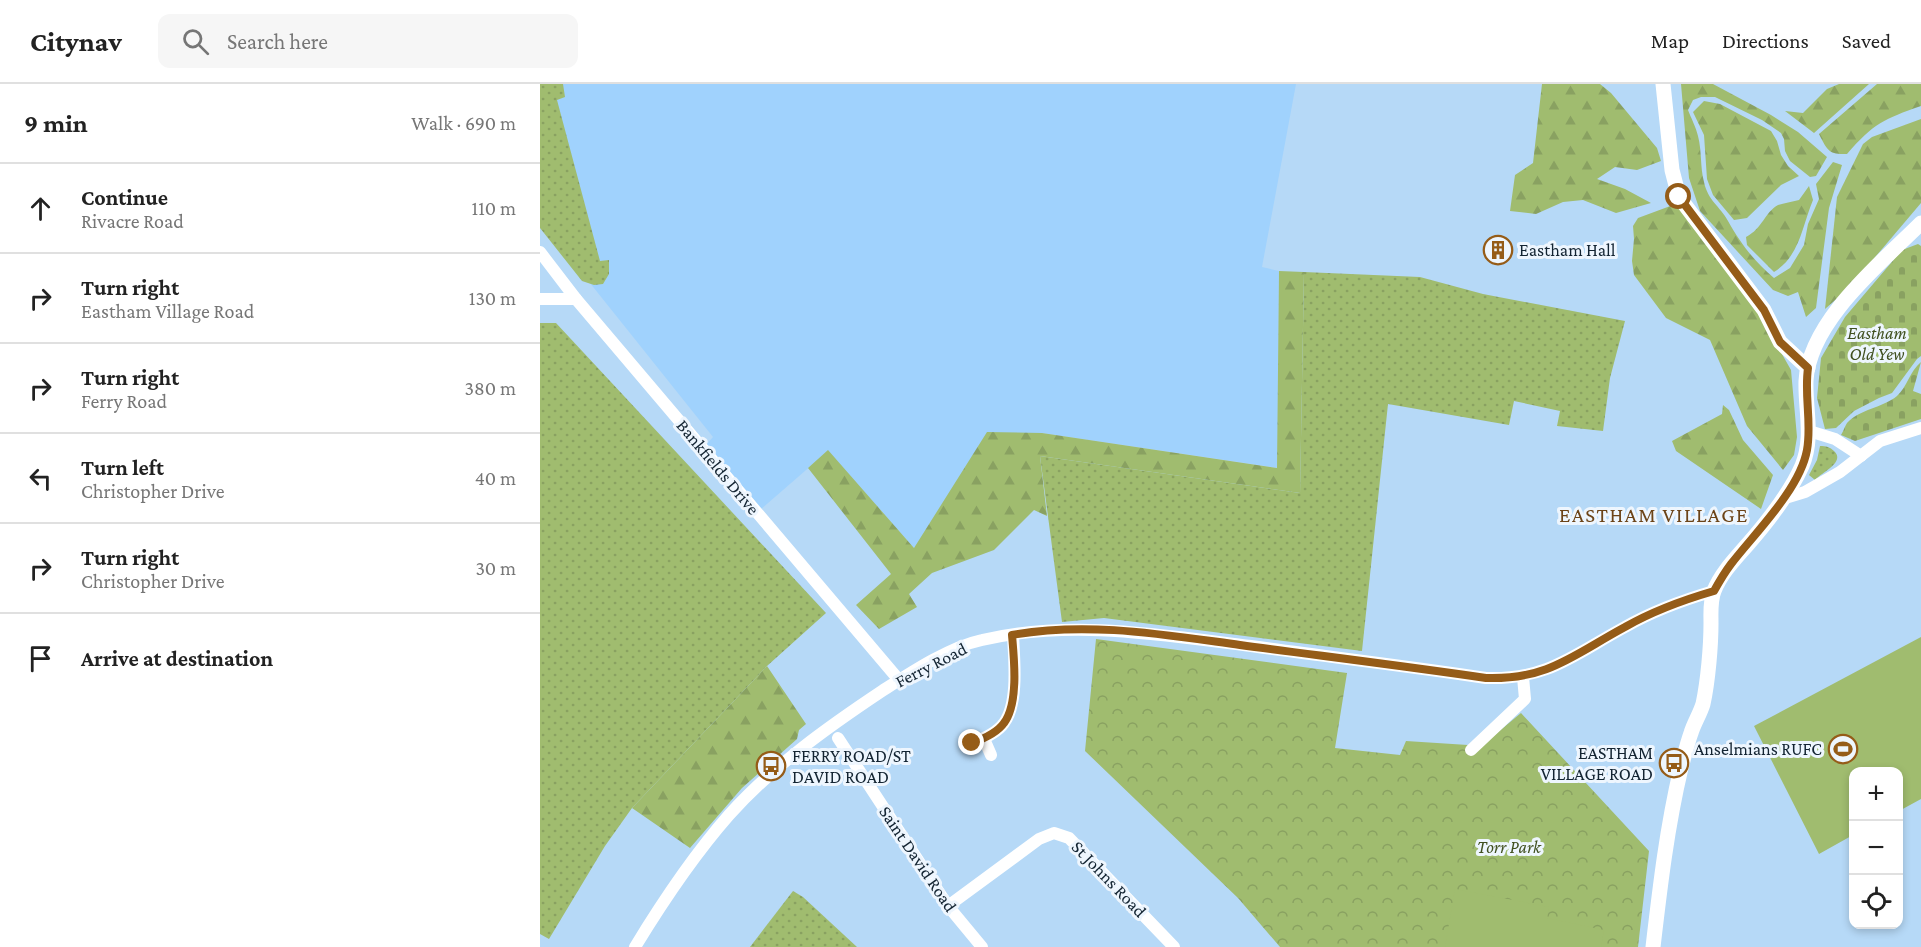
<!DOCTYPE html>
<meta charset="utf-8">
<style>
:root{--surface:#fff;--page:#f6f6f6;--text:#222;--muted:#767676;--line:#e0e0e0}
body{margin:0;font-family:"Crimson Pro",serif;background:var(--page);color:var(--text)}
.controls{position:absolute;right:18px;bottom:18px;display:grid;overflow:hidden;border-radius:12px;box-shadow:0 3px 9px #0003}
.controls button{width:54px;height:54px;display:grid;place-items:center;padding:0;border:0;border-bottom:2px solid var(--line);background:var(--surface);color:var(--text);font:30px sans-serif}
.stop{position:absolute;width:18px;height:18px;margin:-14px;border:4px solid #955c18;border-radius:50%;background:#fff}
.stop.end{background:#955c18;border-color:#fff;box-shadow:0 2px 6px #0008}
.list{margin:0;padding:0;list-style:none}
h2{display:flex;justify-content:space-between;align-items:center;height:78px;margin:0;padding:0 24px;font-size:26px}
h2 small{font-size:20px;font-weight:400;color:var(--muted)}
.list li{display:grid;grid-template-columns:39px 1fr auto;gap:18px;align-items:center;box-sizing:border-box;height:90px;padding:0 24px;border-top:2px solid var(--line)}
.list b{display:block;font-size:22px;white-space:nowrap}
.list p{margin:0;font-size:20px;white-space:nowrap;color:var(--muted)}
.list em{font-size:20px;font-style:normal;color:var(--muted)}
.icon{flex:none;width:33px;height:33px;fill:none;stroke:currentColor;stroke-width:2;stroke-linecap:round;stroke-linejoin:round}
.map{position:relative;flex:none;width:1381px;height:863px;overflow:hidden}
header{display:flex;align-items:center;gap:36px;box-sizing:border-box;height:84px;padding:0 30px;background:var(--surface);border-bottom:2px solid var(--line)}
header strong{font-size:28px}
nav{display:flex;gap:33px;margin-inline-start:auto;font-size:21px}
.search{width:420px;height:54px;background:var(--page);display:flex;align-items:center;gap:15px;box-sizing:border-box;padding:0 21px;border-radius:12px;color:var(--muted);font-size:22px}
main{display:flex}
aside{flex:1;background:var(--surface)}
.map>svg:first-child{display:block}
</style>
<header>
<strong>Citynav</strong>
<div class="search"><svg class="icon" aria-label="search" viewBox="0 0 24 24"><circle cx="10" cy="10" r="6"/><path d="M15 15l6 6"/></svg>Search here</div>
<nav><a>Map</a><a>Directions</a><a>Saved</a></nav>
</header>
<main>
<aside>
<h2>9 min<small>Walk · 690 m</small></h2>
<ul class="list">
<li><svg class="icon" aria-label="ahead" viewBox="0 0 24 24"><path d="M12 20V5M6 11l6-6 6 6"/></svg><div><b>Continue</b><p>Rivacre Road</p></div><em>110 m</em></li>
<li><svg class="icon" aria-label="right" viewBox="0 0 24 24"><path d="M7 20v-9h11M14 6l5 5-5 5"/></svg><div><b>Turn right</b><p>Eastham Village Road</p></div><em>130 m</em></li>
<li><svg class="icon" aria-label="right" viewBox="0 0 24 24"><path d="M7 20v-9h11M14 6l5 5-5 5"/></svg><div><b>Turn right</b><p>Ferry Road</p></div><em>380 m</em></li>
<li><svg class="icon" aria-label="left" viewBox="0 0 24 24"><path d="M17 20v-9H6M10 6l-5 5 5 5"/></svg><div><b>Turn left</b><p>Christopher Drive</p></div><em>40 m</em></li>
<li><svg class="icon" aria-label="right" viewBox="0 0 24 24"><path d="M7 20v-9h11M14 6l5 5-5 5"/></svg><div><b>Turn right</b><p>Christopher Drive</p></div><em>30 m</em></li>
<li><svg class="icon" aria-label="arrive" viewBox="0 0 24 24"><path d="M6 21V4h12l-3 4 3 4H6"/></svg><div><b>Arrive at destination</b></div></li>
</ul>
</aside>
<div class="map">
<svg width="1381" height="863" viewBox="0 0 1381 863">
<defs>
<pattern id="grass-dots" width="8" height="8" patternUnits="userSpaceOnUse" patternTransform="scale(1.5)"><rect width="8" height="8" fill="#a0bc6f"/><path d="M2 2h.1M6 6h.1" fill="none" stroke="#89a161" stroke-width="1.8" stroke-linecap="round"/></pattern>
<pattern id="forest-firs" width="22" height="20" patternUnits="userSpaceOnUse" patternTransform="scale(1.5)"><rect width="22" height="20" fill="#a0bc6f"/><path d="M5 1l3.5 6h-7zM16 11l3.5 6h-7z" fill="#89a161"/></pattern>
<pattern id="cemetery-stones" width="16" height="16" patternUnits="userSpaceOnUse" patternTransform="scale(1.5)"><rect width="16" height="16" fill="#a0bc6f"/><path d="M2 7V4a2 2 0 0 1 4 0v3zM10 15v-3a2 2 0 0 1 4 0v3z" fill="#89a161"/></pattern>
<pattern id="park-crowns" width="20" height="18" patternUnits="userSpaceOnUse" patternTransform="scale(1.5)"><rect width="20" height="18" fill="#a0bc6f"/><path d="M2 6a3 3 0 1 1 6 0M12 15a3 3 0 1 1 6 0" fill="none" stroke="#89a161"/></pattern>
</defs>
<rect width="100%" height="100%" fill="#b6d9f7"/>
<path fill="#a0d2fd" d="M0 0H756L722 183 739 187 738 384 502 349 374 464 288 367 221 425 166 361 173 353 22 164Z"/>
<g fill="url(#grass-dots)">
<path d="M0 0H23L25 13 17 16 60 177 69 176V190L63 200 54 201 42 197 0 144Z"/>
<path d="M764 188 880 193 943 210 1085 237 1070 294 1063 347 1017 342 1020 327 974 317 969 341 848 320 822 567 564 534 522 538 500 372 760 409Z"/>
<path d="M0 239H16L286 529 227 582 92 724 65 762 9 855 0 850Z"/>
<path d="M1280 362C1286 362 1290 363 1294 367 1306 378 1282 388 1275 396L1269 391 1277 376Z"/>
<path d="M253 807 263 813 317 863H210Z"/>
</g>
<g fill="url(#forest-firs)">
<path d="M1002 0H1060L1071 9 1117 64 1121 77 1097 86 1075 83 1057 95 1085 105 1111 119 1076 129 1043 116 1023 118 996 130 970 127 975 91 993 79Z"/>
<path d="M1141 0H1173L1231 31 1258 48 1287 73 1276 92 1270 93 1250 77 1245 67 1244 55 1241 49 1222 36 1175 13H1161L1153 16 1148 26C1151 34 1156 43 1158 52 1162 67 1160 83 1164 98 1168 117 1180 122 1188 137 1201 160 1213 176 1234 194L1250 184 1264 161 1268 140 1279 115 1276 100 1293 78 1302 81 1289 124 1276 224 1266 233 1258 208 1248 212 1233 206 1160 127 1149 94Z"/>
<path d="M1299 0H1329L1274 49 1245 27 1263 29 1287 5Z"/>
<path d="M1337 0H1381V22C1344 35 1334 39 1307 70 1289 71 1287 66 1279 50Z"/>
<path d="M1164 17 1180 20 1231 47 1237 57 1241 71 1248 82 1259 92 1241 101 1207 134 1194 136 1173 111 1167 95 1164 51 1153 28Z"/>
<path d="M1381 35V119L1309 204 1285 225 1297 113 1323 60 1332 53Z"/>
<path d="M1269 102 1273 116C1262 142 1260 172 1234 188L1207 161 1206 153C1223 144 1224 129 1238 121 1244 119 1252 118 1259 116Z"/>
<path d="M1133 121 1142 123 1148 137 1209 212 1251 286 1257 353 1254 371 1243 386 1207 342 1170 256 1126 234 1094 191 1092 177 1094 155 1093 142 1098 134Z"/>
<path d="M739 187 764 188 760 409 500 372 507 432 494 426 454 466 392 489 369 510 377 523 339 545 316 521 351 490 268 384 288 366 374 464 447 348 502 349 737 384Z"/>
<path d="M1183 321 1189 326 1203 356 1233 391 1221 425 1136 367 1132 357 1182 330Z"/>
<path d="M227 582 266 640 259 646 257 655 202 704 150 764 92 724Z"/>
</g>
<g fill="url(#cemetery-stones)">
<path d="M1378 160 1381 162V272L1377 275 1352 309 1339 314 1314 327 1296 344 1285 345 1277 314 1281 274 1305 233 1362 166Z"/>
<path d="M1381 278 1373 307 1381 310V335L1315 357 1301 351C1303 348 1305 342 1307 339 1320 325 1342 324 1357 312 1367 303 1370 287 1381 278Z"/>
</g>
<path fill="url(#park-crowns)" d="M556 555 807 589 795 664 860 671 866 657 928 661 934 668 981 629 1109 767 1098 863H740L698 814 545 667Z"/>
<g fill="#a0bc6f">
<path d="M1381 553V715L1359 727 1358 688H1314L1313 751 1279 770 1214 642Z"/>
<path d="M915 805 1009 823 1007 834 1064 846 1061 863H905Z"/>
</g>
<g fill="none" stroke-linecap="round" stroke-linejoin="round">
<g stroke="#fff" stroke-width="12">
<path d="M0 168 36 215 359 596"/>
<path d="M0 215H36"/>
<path d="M1269 347 1295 355 1321 372"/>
<path d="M1242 415 1265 408 1300 388 1340 357 1381 344"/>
<path d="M298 654 408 822 442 863"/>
<path d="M444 655 451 671"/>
<path d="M432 659C443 655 457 649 464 639 479 619 474 574 473 551"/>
<path d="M931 666 985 615 983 593"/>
<path d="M408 822 499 755 514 749 529 754 634 863"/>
<path d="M95 863C123 817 153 772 189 731 233 682 288 643 342 607 370 589 409 563 442 556 531 535 622 551 711 562 789 573 868 582 946 594 1008 596 1033 571 1085 543 1113 527 1143 516 1174 507"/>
</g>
<g stroke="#fff" stroke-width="15">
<path d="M1123 0 1132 86 1139 113 1224 226 1240 258 1268 284"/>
<path d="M1113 863C1120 803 1127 743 1141 684 1144 673 1147 660 1151 649 1154 639 1160 630 1163 620 1168 597 1171 562 1171 539 1171 528 1170 517 1174 507 1181 489 1196 474 1208 460 1228 437 1250 409 1262 382 1274 353 1265 326 1266 297 1269 237 1341 179 1381 139"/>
</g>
</g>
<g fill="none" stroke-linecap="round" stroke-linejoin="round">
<path stroke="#955c18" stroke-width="8" d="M432 659C443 655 457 649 464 639 479 619 474 574 472 551 548 537 626 551 700 561 782 572 864 582 946 594 1008 596 1033 571 1085 543 1113 527 1143 516 1174 507 1179 498 1185 488 1191 480 1215 449 1260 405 1267 366 1272 339 1264 312 1268 284L1240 258 1224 226 1139 113"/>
</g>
<defs>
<g id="building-ring" transform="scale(1.5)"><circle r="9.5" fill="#eef6fe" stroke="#955c18" stroke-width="1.5"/><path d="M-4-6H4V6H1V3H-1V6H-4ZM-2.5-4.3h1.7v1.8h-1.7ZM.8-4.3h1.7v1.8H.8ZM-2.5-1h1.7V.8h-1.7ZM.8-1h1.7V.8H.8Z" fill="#955c18"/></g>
<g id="stadium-ring" transform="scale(1.5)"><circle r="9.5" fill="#eef6fe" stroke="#955c18" stroke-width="1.5"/><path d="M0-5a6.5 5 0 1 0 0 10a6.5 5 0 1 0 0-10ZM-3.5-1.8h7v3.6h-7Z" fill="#955c18"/></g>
<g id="bus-ring" transform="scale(1.5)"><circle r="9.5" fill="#eef6fe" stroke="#955c18" stroke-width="1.5"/><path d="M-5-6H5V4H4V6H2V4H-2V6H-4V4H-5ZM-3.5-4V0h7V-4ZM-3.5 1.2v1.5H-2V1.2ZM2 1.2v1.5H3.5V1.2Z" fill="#955c18"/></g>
</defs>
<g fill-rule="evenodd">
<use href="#building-ring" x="958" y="166"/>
<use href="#stadium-ring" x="1303" y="665"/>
<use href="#bus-ring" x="1134" y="679"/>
<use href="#bus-ring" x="231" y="682"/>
</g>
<g text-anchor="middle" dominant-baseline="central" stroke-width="6" stroke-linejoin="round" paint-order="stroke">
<g font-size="18" fill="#132432" stroke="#eef6fe" text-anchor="start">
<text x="979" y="166">Eastham Hall</text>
<text x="1282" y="665" text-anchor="end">Anselmians RUFC</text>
<text x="1113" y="669" text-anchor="end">EASTHAM<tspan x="1113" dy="21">VILLAGE ROAD</tspan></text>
<text x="252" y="672">FERRY ROAD/ST<tspan x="252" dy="21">DAVID ROAD</tspan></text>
</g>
<g font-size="18" font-style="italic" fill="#405020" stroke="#eef6fe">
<text x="1337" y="249">Eastham<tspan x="1337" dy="21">Old Yew</tspan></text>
<text x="969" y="763">Torr Park</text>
</g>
<g font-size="18" fill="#132432" stroke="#eef6fe">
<text transform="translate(178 383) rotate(50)">Bankfields Drive</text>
<text transform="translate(391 581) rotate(-27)">Ferry Road</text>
<text transform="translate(378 775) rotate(56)">Saint David Road</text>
<text transform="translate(569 795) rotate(46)">St Johns Road</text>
</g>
<g font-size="21" letter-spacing="1.5" fill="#6c4418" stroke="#eef6fe">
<text x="1114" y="431">EASTHAM VILLAGE</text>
</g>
</g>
</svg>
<div class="controls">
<button>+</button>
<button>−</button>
<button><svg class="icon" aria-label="locate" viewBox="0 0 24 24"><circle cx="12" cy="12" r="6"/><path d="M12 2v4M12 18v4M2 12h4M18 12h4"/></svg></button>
</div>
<div class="stop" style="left:1139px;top:113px"></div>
<div class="stop end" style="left:432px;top:659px"></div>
</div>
</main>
